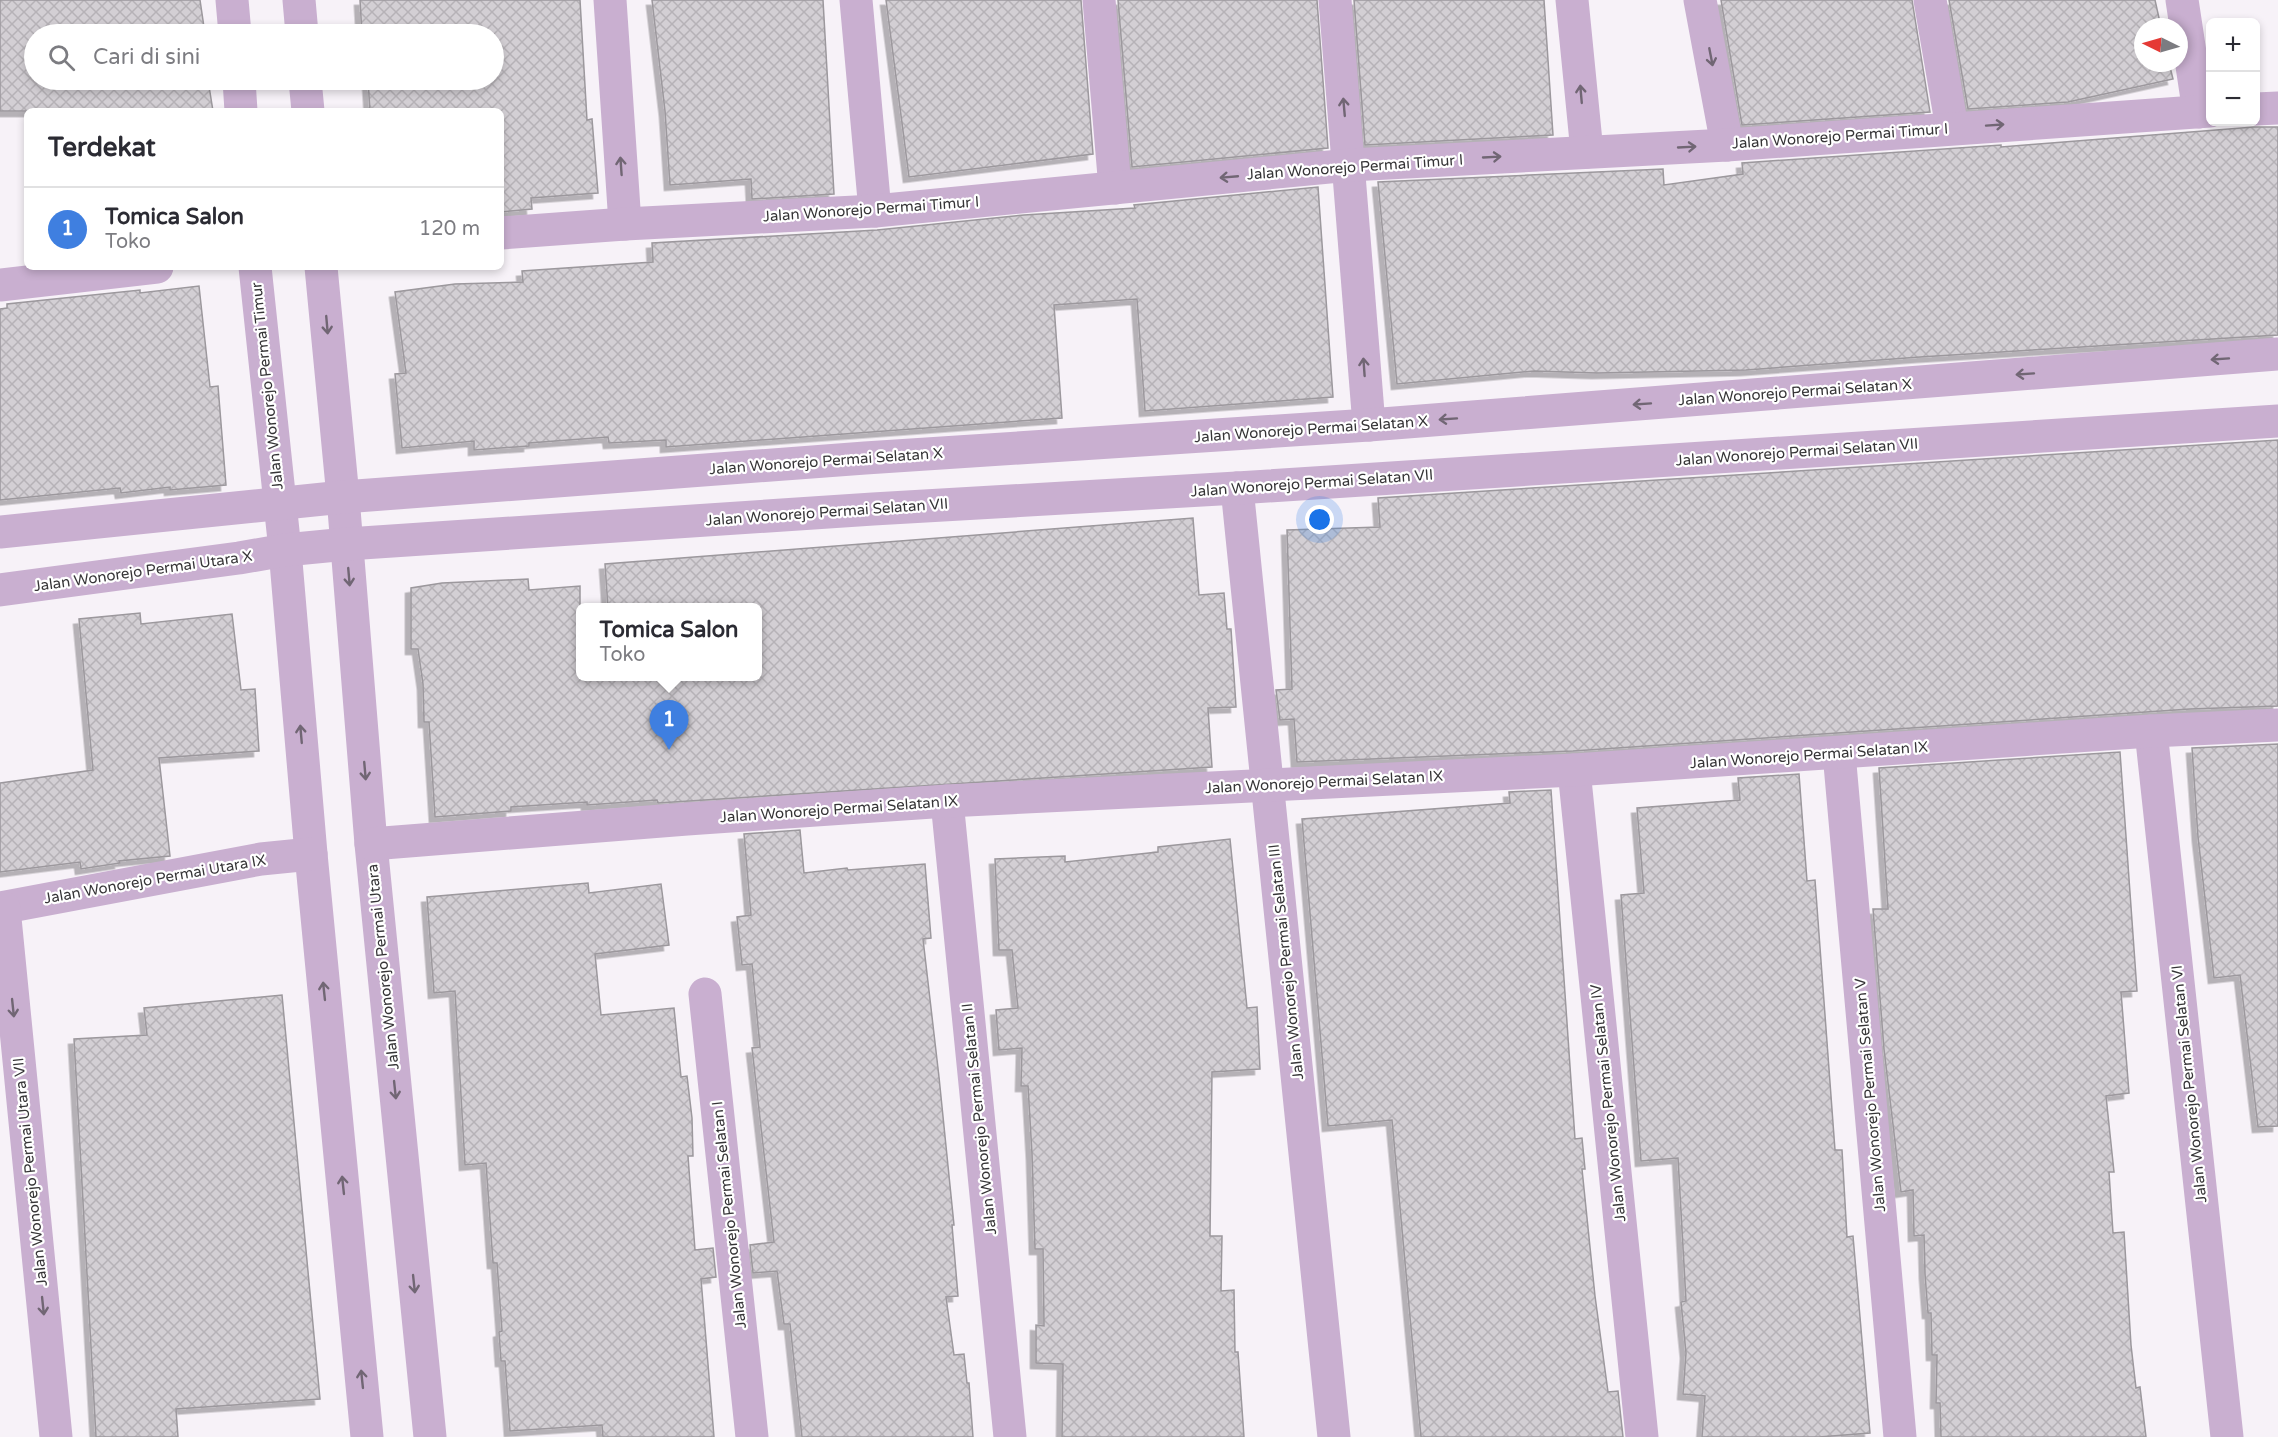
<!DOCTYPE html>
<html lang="id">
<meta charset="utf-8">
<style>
:root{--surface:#fff;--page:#f2f2f3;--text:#2b2b33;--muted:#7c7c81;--line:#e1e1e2;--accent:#953eab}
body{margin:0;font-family:"Varela Round",sans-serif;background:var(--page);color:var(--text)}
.controls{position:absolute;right:18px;top:18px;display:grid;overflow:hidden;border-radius:9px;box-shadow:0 3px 9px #0003}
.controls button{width:54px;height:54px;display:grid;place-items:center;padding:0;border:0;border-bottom:2px solid var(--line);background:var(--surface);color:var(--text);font:30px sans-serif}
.compass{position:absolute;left:2134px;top:18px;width:54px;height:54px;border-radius:50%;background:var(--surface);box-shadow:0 3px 9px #0003;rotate:275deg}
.you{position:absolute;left:1320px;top:520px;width:21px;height:21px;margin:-15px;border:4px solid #fff;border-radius:50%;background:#1a73e8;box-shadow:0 0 0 9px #1a73e833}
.badge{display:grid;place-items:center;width:39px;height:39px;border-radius:50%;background:var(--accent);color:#fff;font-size:20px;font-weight:700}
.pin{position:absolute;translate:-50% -50px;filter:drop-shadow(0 2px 3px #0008)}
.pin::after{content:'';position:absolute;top:32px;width:21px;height:18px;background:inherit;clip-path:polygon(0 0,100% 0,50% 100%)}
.popup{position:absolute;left:576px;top:603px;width:186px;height:78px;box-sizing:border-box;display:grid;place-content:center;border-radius:9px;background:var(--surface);filter:drop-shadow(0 2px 4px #0005);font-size:20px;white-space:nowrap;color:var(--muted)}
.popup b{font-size:22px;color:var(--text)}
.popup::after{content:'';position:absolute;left:50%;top:100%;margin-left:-12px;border:12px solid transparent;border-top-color:var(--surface)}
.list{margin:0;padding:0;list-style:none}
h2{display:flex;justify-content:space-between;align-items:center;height:78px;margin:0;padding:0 24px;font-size:26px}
h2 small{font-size:20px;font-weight:400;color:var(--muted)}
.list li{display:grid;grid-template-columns:39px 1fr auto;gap:18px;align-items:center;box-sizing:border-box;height:84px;padding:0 24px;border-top:2px solid var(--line)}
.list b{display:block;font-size:22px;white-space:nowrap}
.list p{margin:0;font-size:20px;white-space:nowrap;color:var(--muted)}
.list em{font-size:20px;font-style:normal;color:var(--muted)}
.icon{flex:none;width:33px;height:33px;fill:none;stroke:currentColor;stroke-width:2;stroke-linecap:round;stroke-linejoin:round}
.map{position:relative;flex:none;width:2278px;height:1437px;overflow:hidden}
.search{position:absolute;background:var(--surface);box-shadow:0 3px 9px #0003;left:24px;top:24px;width:480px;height:66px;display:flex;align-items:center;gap:15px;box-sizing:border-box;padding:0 21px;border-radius:33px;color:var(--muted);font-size:22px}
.panel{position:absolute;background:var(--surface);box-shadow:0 3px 9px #0003;left:24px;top:108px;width:480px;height:162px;border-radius:9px}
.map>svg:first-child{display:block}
</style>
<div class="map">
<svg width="2278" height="1437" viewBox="0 0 2278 1437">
<defs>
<pattern id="building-cross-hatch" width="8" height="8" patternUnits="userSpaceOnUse" patternTransform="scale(1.5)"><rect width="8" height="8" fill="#d3cfd4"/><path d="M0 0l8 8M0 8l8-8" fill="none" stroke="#b6b2b7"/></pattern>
<filter id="shadow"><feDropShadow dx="-5.5" dy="5.5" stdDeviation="0" flood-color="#0004"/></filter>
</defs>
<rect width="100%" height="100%" fill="#f7f2f8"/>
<g fill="url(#building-cross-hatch)" stroke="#9c989d" stroke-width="1.5" filter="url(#shadow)">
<path d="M0 0H200L205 34H34V80H208L213 111H0Z"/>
<path d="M360 0H580L587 120 592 119 598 193 531 198 532 209 501 212V111H370L368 80H494V34H362Z"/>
<path d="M652 0H823L834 194 752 199 751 179 670 185 665 111Z"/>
<path d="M886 0H1081L1093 154 909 177Z"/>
<path d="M1118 0H1317L1328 148 1132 167Z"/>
<path d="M1354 0H1544L1553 135 1365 145Z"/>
<path d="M1721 0H1912L1930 112 1742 125Z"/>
<path d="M1949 0H2155L2161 27H2143V63H2169L2173 79 2068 102 1968 109Z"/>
<path d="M2254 127H2278V335L1920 357 1746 370 1597 373 1534 371 1397 384 1378 182 1663 169 1664 185 1743 174 1742 163 2001 145V147Z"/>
<path d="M1318 187 1333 397 1145 411 1137 299 1054 305 1062 418 666 447V440L609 443 608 437 529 443V446L474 450V441L402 448 395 374 406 373 395 292 455 284 523 282 522 271 653 262 652 243 877 230 1024 215 1135 208 1134 205Z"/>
<path d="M199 286 210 387 218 386 226 485 170 490V487L121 493 120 488 0 500V309L7 308V304L140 290V293Z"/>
<path d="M2278 440V706L2190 709 1573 751 1297 762 1294 719 1280 720 1276 690 1292 689 1287 530 1380 527 1378 498Z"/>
<path d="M1193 518 1199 595 1224 593 1227 629H1231L1236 707 1208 708 1212 767 658 803 657 800 587 805V802L511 807V811L435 817 429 722H424L423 684 418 649H411V588L442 583 528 579 529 590 580 586V676H758V608H608L605 564Z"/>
<path d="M140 613 141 624 232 614 241 690 255 689 259 751 159 758 170 856 119 861 120 863 81 869 80 862 0 872V783L93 770 79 619Z"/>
<path d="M2278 744V1126L2258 1127 2240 975 2214 978 2198 837 2192 748Z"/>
<path d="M2120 752 2137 991 2121 992 2129 1093 2106 1096 2114 1172H2109L2113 1233 2124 1232 2131 1345 2136 1388 2140 1387 2146 1437H1941L1940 1403H1936L1937 1355H1932L1931 1313H1928L1925 1274 1924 1235 1914 1236 1913 1190 1901 1192 1884 1049 1873 909H1888L1879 768Z"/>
<path d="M1799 774 1807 881 1815 880 1835 1150H1842L1847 1237 1853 1236 1870 1433 1819 1437H1702L1705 1396 1683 1394 1686 1353 1681 1302 1686 1301 1678 1158 1641 1161 1621 895 1644 893 1637 808 1740 800 1738 778Z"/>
<path d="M1551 790 1575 1139 1582 1138 1585 1169H1582L1595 1296 1608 1392 1618 1391 1623 1437H1421L1392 1120 1328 1126 1302 819 1510 803 1509 792Z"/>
<path d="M800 830 804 873 847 868 848 870 925 864 931 938 923 939 939 1077 954 1225H952L958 1296 946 1297 954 1355 964 1354 967 1383H969L973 1437H802L790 1324H784L777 1271 753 1273 750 1245 774 1242 752 1048 760 1047 752 964 742 965 737 917 751 915 744 834Z"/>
<path d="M1230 839 1247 1008 1257 1007 1260 1069 1212 1072 1210 1236H1222L1221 1291 1234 1290 1235 1352H1238L1244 1437H1062L1063 1364 1036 1363V1325L1044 1326 1043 1249H1035L1032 1154 1028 1086H1021L1022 1048 999 1050 996 1010 1018 1008 1012 950H999L995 859 1065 856V862L1158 852V847Z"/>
<path d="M588 883 589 893 661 884 669 945 595 954 601 1015 674 1008 681 1077 687 1076 692 1118 693 1156H688L695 1250 713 1248 716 1277 701 1279 714 1437H603L602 1425 510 1431 505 1361H501L499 1332 502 1331 497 1263H493L486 1163 465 1165 455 991 434 993 427 897Z"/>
<path d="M282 995 320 1399 176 1409 178 1437H96L74 1039 147 1035 144 1008Z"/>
</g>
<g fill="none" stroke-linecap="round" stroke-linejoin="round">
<g stroke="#c9afd0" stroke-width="33">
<path d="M232 0 235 34"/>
<path d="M299 0 302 34"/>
<path d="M610 0 625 224"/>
<path d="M856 0 875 211"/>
<path d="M1099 0 1115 188"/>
<path d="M1335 0 1369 425"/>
<path d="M1572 0 1587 152"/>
<path d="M1700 0 1727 145"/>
<path d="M1930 0 1952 128"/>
<path d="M2182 0 2199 112"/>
<path d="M239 80 241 111"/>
<path d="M305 80 308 111"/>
<path d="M2256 109 2278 108"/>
<path d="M501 233 625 224 875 211 1350 165 1727 145 2210 111"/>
<path d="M255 267 285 550 311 854 367 1437"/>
<path d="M321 267 343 497 371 844 430 1437"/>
<path d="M0 285 157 267"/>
<path d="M1237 488 1334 1437"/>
<path d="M0 532 343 497 865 458 1369 425 2278 354"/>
<path d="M0 590 239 558 285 550 347 544 873 509 1237 488 2278 421"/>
<path d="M2151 731 2227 1437"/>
<path d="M1839 753 1900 1437"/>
<path d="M1574 770 1642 1437"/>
<path d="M947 801 1010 1437"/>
<path d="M371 844 687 819 947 801 1574 770 2151 731 2278 725"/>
<path d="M0 908 261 859 311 854"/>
<path d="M4 908 56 1437"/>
<path d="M705 994 752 1437"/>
</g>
</g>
<defs><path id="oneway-shaft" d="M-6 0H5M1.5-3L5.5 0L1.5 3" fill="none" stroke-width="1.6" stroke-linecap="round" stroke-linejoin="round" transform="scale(1.5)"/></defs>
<g stroke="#716674">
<use href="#oneway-shaft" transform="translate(1711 57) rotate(79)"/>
<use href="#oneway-shaft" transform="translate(1581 94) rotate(-95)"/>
<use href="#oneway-shaft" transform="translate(1344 107) rotate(-95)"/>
<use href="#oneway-shaft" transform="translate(1995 125) rotate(-4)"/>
<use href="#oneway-shaft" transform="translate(1687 147) rotate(-3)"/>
<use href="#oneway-shaft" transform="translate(1492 157) rotate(-3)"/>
<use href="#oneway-shaft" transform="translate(621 166) rotate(-94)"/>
<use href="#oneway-shaft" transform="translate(1229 177) rotate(175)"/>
<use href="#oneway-shaft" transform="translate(327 325) rotate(85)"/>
<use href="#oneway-shaft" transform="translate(2220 359) rotate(176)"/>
<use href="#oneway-shaft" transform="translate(1364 367) rotate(-94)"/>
<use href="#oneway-shaft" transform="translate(2025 374) rotate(176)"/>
<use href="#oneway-shaft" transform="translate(1642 404) rotate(176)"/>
<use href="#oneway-shaft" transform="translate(1448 419) rotate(176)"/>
<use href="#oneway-shaft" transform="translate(349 577) rotate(85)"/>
<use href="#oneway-shaft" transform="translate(301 734) rotate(-95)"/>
<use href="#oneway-shaft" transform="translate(365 771) rotate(85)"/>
<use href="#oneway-shaft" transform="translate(324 991) rotate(-96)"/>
<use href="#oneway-shaft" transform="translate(13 1008) rotate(84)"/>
<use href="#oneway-shaft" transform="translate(395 1090) rotate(84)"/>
<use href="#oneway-shaft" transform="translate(343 1185) rotate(-96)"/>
<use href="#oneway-shaft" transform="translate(414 1284) rotate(84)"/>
<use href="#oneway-shaft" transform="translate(43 1306) rotate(84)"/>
<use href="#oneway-shaft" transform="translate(362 1379) rotate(-96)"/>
</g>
<g text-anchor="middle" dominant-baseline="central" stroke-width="4.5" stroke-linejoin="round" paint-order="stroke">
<g font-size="15" fill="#363537" stroke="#fff">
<text transform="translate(1840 136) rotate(-4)">Jalan Wonorejo Permai Timur I</text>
<text transform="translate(1355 167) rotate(-4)">Jalan Wonorejo Permai Timur I</text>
<text transform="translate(871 209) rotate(-4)">Jalan Wonorejo Permai Timur I</text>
<text transform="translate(267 386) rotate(-96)">Jalan Wonorejo Permai Timur</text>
<text transform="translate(1795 392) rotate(-4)">Jalan Wonorejo Permai Selatan X</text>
<text transform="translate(1311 429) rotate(-4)">Jalan Wonorejo Permai Selatan X</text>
<text transform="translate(1797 452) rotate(-4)">Jalan Wonorejo Permai Selatan VII</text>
<text transform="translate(826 461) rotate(-4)">Jalan Wonorejo Permai Selatan X</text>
<text transform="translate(1312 483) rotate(-4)">Jalan Wonorejo Permai Selatan VII</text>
<text transform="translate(827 512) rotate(-4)">Jalan Wonorejo Permai Selatan VII</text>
<text transform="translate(143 571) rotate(-8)">Jalan Wonorejo Permai Utara X</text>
<text transform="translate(1809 755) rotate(-4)">Jalan Wonorejo Permai Selatan IX</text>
<text transform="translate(1324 782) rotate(-3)">Jalan Wonorejo Permai Selatan IX</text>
<text transform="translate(839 809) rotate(-4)">Jalan Wonorejo Permai Selatan IX</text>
<text transform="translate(155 879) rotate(-10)">Jalan Wonorejo Permai Utara IX</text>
<text transform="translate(1286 962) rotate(-96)">Jalan Wonorejo Permai Selatan III</text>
<text transform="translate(383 967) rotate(-96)">Jalan Wonorejo Permai Utara</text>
<text transform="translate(2189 1084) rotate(-96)">Jalan Wonorejo Permai Selatan VI</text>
<text transform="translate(1870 1095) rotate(-95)">Jalan Wonorejo Permai Selatan V</text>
<text transform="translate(1608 1103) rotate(-96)">Jalan Wonorejo Permai Selatan IV</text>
<text transform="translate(979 1119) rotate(-96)">Jalan Wonorejo Permai Selatan II</text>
<text transform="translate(30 1172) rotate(-96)">Jalan Wonorejo Permai Utara VII</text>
<text transform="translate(729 1215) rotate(-96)">Jalan Wonorejo Permai Selatan I</text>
</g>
</g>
</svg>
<div class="controls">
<button>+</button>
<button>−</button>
</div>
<svg class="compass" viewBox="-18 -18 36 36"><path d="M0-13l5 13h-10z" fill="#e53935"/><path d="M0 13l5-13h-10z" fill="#7c7c81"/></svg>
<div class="you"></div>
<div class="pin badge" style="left:669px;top:750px;background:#3f7fe0">1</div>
<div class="popup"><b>Tomica Salon</b>Toko</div>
<div class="search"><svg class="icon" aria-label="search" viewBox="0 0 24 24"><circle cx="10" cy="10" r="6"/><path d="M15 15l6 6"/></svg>Cari di sini</div>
<section class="panel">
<h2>Terdekat<small></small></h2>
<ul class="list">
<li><span class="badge" style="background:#3f7fe0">1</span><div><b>Tomica Salon</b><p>Toko</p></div><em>120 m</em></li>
</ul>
</section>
</div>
